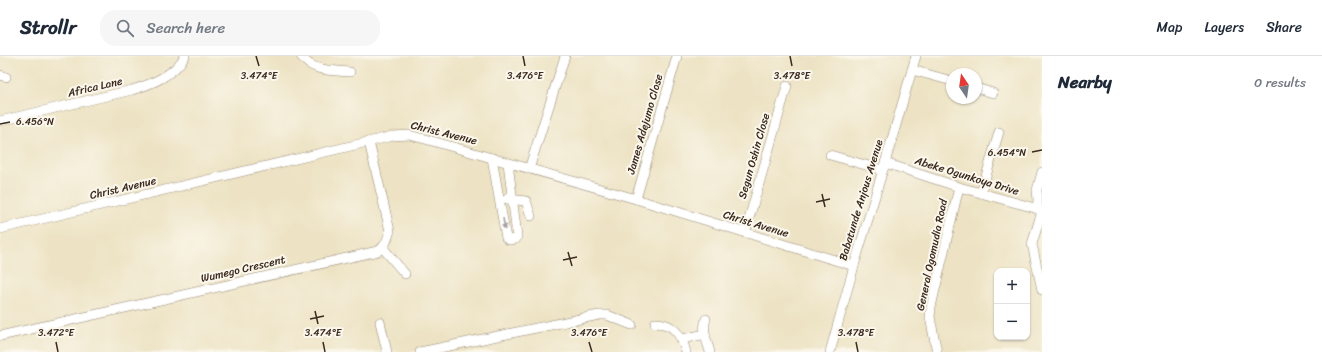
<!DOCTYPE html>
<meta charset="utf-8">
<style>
:root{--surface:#fff;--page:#f6f6f7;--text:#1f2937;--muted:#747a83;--line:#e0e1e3}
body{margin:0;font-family:Sriracha,sans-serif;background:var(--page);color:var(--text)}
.controls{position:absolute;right:12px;bottom:12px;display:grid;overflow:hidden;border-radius:8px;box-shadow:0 1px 3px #0004}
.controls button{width:36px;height:36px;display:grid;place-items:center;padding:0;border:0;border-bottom:1px solid var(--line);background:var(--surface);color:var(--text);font:20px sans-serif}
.compass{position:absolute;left:946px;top:12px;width:36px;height:36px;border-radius:50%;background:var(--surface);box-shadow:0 1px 3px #0004;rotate:347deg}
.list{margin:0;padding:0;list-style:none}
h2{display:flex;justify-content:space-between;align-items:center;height:52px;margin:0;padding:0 16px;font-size:17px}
h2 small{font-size:13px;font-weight:400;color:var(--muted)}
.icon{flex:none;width:22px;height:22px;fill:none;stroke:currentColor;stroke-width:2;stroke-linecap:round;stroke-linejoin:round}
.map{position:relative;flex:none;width:1042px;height:296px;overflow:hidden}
header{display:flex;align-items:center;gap:24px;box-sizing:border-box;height:56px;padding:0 20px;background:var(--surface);border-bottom:1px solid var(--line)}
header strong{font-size:19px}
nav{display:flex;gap:22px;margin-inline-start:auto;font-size:14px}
.search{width:280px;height:36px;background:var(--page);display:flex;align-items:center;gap:10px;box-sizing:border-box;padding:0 14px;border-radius:16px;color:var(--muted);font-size:15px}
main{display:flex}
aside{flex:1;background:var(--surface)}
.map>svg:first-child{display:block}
</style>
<header>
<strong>Strollr</strong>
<div class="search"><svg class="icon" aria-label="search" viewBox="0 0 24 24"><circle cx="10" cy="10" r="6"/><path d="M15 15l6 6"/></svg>Search here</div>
<nav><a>Map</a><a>Layers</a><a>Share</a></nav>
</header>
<main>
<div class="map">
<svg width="1042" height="296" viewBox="0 0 1042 296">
<rect width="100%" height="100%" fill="#fbf7ec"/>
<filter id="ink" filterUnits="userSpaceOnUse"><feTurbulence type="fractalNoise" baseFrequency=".025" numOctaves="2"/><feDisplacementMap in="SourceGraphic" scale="8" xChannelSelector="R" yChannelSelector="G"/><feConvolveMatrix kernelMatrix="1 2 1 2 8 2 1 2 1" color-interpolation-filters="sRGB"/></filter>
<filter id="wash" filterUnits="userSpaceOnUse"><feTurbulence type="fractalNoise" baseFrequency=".012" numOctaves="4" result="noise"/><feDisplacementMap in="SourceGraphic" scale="16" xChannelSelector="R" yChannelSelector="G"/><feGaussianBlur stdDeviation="0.9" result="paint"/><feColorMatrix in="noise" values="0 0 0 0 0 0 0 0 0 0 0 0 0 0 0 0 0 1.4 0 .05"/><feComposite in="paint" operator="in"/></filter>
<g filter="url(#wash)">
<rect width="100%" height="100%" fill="#ede3c4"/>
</g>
<g filter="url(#ink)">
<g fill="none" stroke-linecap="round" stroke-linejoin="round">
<g stroke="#948671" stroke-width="10">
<g id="minor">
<path d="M301 0C312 16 332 14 350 16"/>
<path d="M912 14 952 25"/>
<path d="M0 19 6 21"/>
<path d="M976 32 993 37"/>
<path d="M0 65 132 34C152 28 174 19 185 0"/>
<path d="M830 99 883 114"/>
<path d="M492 102 506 182 509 184 516 183 517 180 508 107"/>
<path d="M885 107 959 131 1042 154"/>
<path d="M529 113 565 0"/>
<path d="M981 137 999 76"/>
<path d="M507 143 526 145 531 160"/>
<path d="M636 143 677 0"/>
<path d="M1037 153 1038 144 1037 134 1042 116"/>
<path d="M1042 155 1032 188 1042 234"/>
<path d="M0 173 393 80 409 79 425 83 636 143 854 210"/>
<path d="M745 177 787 30"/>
<path d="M383 192 405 218"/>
<path d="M706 263C702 273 707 286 710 296"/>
<path d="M380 266 387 296"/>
<path d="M655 267C673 267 681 278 686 296"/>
<path d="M0 280 378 195C386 190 387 184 390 175L369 86"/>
<path d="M683 283 705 278"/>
<path d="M420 296 599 259H607L632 269"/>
<path d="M830 296 854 210 885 107 916 0"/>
<path d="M937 296 930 261 931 251 959 131"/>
</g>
</g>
<use href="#minor" stroke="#fff" stroke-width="9"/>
</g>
<defs><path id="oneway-solid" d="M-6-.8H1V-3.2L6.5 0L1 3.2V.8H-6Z"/></defs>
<use fill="#a79f9a" href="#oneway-solid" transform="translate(504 168) rotate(80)"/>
</g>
<path fill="none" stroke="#3b2a1e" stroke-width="1.5" d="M256 0 259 10M523 0 525 10M790 0 792 10M0 68 10 66M1032 96 1042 94M822 138 825 151M816 146 830 143M568 196 572 210M563 204 577 201M315 255 318 268M310 263 324 260M56 286 58 296M323 286 325 296M589 286 592 296M856 286 858 296"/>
<g text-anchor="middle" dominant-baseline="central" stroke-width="4" stroke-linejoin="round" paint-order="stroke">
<g font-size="11" fill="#3b2a1e" stroke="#fbf7ec">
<text transform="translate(95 31) rotate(-13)">Africa Lane</text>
<text transform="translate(645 68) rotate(-74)">James Adejumo Close</text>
<text transform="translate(444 77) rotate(14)">Christ Avenue</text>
<text transform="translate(754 100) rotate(-74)">Segun Oshin Close</text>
<text transform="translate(967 120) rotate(17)">Abeke Ogunkoya Drive</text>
<text transform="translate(123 132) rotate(-13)">Christ Avenue</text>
<text transform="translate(861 144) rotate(-73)">Babatunde Anjous Avenue</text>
<text transform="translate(756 168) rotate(17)">Christ Avenue</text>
<text transform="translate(932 199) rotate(-78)">General Ogomudia Road</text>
<text transform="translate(243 213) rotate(-13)">Wumego Crescent</text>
</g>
</g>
<g font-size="10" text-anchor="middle" fill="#3b2a1e" stroke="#fbf7ec" stroke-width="4" stroke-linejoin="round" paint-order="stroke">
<text x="259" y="23">3.474°E</text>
<text x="525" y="23">3.476°E</text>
<text x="792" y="23">3.478°E</text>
<text x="35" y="69">6.456°N</text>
<text x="1007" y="100">6.454°N</text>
<text x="56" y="280">3.472°E</text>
<text x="323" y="280">3.474°E</text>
<text x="589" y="280">3.476°E</text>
<text x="856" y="280">3.478°E</text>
</g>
</svg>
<div class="controls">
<button>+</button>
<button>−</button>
</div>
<svg class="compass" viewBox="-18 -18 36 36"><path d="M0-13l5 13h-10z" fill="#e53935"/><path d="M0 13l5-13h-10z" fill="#747a83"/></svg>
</div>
<aside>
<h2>Nearby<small>0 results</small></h2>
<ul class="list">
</ul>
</aside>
</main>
